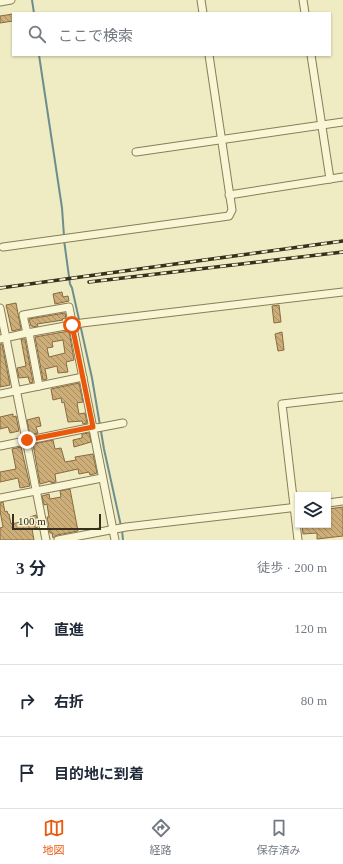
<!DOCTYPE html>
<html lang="ja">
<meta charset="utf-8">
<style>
:root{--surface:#fff;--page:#f6f6f7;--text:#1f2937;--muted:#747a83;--line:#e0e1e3;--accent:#ea580c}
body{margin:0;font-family:"Times New Roman","Noto Sans JP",serif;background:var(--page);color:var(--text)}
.controls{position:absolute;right:12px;bottom:12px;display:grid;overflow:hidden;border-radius:0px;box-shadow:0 1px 3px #0004}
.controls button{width:36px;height:36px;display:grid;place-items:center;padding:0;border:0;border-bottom:1px solid var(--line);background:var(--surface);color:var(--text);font:20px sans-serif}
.scale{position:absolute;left:12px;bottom:10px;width:89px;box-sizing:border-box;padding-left:4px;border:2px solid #38301e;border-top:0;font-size:11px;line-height:14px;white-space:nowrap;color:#38301e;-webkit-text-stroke:3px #f6f3d2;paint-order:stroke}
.stop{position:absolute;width:12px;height:12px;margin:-9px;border:3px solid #ea580c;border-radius:50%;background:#fff}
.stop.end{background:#ea580c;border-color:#fff;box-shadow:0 1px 4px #0008}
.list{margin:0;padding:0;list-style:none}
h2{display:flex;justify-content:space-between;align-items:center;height:52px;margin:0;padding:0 16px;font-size:17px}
h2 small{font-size:13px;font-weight:400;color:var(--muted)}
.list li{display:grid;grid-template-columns:26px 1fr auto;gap:12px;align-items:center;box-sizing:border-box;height:72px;padding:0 16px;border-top:1px solid var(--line)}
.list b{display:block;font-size:15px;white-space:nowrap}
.list em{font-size:13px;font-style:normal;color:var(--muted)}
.icon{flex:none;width:22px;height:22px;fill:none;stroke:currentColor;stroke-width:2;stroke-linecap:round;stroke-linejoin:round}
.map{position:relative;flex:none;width:343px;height:540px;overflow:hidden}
.search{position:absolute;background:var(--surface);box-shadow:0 1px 3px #0004;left:12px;right:12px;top:12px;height:44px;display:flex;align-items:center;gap:10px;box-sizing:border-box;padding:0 14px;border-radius:0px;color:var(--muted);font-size:15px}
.sheet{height:268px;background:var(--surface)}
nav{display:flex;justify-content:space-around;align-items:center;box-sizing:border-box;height:56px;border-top:1px solid var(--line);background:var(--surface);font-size:11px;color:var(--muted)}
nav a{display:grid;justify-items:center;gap:2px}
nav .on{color:var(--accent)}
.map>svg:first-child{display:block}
</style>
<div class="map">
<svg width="343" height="540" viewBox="0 0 343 540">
<defs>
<pattern id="building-back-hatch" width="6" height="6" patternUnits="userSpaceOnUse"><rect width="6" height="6" fill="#cdad78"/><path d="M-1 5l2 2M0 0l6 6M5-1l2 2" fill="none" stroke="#a78d62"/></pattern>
</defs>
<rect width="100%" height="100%" fill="#efebc3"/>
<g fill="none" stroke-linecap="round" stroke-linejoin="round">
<g stroke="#6c8f8e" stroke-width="2">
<path d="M32 0 34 13"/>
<path d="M39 55 62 208 64 236"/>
<path d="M64 240 70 284 72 288 92 378 104 449 121 526"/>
<path d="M122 530 123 540"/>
</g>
</g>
<g fill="url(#building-back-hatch)" stroke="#886b3f" fill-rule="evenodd">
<path d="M13 14V21L0 23V16Z"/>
<path d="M62 292 63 297 68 296 69 301 55 304 53 294Z"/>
<path d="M16 303 21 329 12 331 6 305Z"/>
<path d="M279 305 281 322 274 323 272 306Z"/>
<path d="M65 313 66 318 62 319 63 320 37 324 38 326 33 327V326H31L29 319Z"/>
<path d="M69 331 74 360 66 362 68 372 58 373 57 366 45 369 47 379 43 380 35 337ZM63 340 65 353 49 357 47 348 53 347 52 342Z"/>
<path d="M282 332 284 350 278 351 275 334Z"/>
<path d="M21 339H25L33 382 30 383 28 377 19 378 17 368 26 366Z"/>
<path d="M0 344H2L10 385 0 387Z"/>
<path d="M79 383 83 402 77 403 79 414 85 413 87 423 83 424 82 421 68 422 64 402 62 403 61 398 53 400 51 389Z"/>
<path d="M13 414V417L16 416 19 431 10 433 8 427 0 429V417Z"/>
<path d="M39 417 41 426 36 427 38 433 30 435 27 420Z"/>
<path d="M89 433 91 442 74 447 73 440 82 438V434Z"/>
<path d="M53 440 55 449 61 448 65 462 76 460 75 457 93 454 97 473 90 475 89 472 79 474 78 469 55 474 56 482 51 483V481L40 484 33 444Z"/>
<path d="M21 447 30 486 20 488 18 478 0 482V472L16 469 12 449Z"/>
<path d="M70 489 78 531 57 535 53 538 52 533H50L47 517H49L47 504 44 505 42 496 49 494 50 499 61 497 60 491Z"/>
<path d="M3 502 5 512 7 511 8 514H9L11 524 30 520V517L36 515 38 527 32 529 34 540H0V528L3 527 0 511V503Z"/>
<path d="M343 507V536L317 539V533L303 534 302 525H328V509Z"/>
</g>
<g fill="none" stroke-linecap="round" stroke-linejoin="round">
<g stroke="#897d59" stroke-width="9">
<g id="street">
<path d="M201 0 203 13"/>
<path d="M303 0 305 13"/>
<path d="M0 2 11 0"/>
<path d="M311 55 330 179"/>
<path d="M136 152 343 122"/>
<path d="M229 195 343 177"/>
<path d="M3 247 229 216 232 210 209 55"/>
<path d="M0 308 46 540"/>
<path d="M27 333 23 315 69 307 115 540"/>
<path d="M29 333 39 386"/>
<path d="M0 339 27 333 82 323 343 292"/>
<path d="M0 394 83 377"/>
<path d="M0 446 93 427 97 428 123 423"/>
<path d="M0 498 102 478"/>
<path d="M328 503 343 501"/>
<path d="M58 540 126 527 298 507"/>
<path d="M298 540 282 404 343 397"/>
</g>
</g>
<use href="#street" stroke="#f9f6d6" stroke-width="7"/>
<g stroke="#38301e" stroke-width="3.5">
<g id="rail">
<path d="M89 282 343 252"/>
<path d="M0 288 343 241"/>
</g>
</g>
<use href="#rail" stroke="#f6f3d2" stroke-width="2" stroke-dasharray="6" stroke-linecap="butt"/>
</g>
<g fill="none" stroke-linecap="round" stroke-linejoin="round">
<path stroke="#ea580c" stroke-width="5" d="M27 440 93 427 72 325"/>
</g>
</svg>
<div class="controls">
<button><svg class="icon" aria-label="layers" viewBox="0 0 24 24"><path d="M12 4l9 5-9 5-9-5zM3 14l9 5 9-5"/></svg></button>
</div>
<div class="scale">100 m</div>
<div class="stop" style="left:72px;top:325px"></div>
<div class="stop end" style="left:27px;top:440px"></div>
<div class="search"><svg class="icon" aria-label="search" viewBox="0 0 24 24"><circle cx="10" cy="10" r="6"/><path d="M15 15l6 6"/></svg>ここで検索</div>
</div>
<section class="sheet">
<h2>3 分<small>徒歩 · 200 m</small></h2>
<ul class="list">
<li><svg class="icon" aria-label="ahead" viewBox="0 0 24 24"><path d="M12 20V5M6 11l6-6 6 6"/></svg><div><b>直進</b></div><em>120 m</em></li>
<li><svg class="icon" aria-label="right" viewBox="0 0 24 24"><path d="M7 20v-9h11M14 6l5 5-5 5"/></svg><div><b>右折</b></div><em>80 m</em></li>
<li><svg class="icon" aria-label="arrive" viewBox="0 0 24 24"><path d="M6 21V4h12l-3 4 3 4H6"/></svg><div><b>目的地に到着</b></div></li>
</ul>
</section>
<nav>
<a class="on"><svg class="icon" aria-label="map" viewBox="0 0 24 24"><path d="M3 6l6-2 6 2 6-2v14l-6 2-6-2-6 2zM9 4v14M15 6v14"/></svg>地図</a>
<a><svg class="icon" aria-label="directions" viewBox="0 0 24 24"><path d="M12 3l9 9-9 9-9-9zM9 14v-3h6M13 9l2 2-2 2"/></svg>経路</a>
<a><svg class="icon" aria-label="saved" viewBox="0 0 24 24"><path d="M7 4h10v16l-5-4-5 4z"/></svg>保存済み</a>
</nav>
